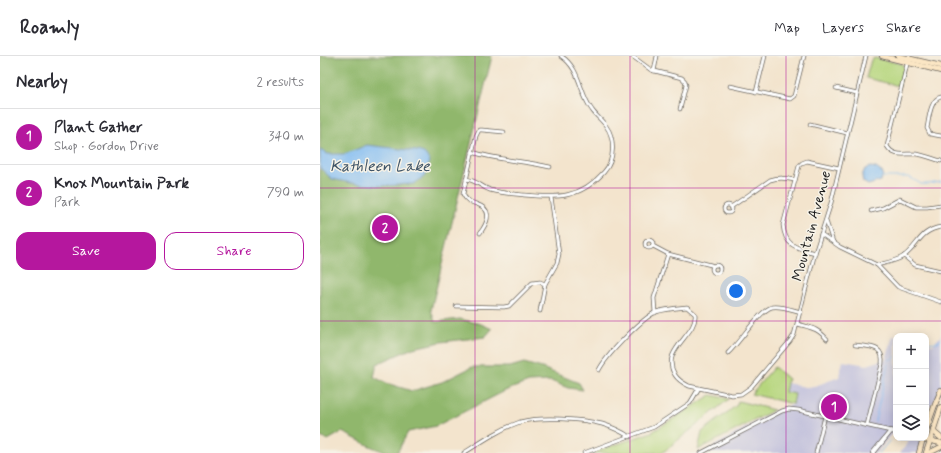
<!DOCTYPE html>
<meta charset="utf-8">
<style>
:root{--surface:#fff;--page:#f7f7f7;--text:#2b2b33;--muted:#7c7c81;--line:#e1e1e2;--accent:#b5179e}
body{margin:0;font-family:Mynerve,sans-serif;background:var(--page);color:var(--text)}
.controls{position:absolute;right:12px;bottom:12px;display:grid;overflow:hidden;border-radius:8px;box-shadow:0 2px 10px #0003}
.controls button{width:36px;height:36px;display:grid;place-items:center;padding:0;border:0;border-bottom:1px solid var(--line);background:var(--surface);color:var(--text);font:20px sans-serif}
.you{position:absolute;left:416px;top:235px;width:14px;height:14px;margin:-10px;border:3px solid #fff;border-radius:50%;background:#1a73e8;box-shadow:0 0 0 6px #1a73e833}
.badge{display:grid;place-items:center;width:26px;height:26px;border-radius:50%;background:var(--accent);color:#fff;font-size:13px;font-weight:700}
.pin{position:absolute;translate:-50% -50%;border:2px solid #fff;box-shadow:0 1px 4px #0006}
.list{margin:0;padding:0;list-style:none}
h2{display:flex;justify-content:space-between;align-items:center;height:52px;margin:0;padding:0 16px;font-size:17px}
h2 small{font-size:13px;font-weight:400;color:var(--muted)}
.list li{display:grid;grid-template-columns:26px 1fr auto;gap:12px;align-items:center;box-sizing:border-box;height:56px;padding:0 16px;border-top:1px solid var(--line)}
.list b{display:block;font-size:15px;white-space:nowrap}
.list p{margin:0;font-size:13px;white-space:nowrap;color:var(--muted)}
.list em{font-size:13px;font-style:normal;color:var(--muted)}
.actions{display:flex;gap:8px;padding:12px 16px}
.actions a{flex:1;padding:9px 0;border:1px solid var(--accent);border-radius:12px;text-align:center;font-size:14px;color:var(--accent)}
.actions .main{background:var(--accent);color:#fff}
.icon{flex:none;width:22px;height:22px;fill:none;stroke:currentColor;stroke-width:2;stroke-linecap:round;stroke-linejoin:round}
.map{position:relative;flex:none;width:621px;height:397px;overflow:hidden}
header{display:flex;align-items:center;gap:24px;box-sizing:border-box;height:56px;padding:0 20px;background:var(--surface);border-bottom:1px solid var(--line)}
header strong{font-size:19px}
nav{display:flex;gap:22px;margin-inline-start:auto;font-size:14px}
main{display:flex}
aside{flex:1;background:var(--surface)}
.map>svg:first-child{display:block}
</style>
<header>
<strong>Roamly</strong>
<nav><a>Map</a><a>Layers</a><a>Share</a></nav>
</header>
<main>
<aside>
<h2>Nearby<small>2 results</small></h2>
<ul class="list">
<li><span class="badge">1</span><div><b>Plant Gather</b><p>Shop · Gordon Drive</p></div><em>340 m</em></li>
<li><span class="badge">2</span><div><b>Knox Mountain Park</b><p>Park</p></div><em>790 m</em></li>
</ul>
<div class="actions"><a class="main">Save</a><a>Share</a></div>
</aside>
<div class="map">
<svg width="621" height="397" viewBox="0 0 621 397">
<rect width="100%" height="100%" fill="#f7f3e8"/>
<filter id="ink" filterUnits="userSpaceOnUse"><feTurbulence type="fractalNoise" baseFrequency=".025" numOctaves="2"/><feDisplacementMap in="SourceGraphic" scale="8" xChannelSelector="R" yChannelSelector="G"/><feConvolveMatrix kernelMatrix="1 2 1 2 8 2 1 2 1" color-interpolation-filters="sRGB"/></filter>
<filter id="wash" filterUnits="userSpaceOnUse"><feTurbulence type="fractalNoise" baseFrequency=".012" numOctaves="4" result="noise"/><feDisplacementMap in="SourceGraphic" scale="16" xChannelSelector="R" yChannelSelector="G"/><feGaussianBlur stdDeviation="0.9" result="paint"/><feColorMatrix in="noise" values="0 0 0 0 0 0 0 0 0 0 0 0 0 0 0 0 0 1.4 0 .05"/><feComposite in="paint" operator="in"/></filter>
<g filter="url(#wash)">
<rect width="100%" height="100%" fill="#f3e4cd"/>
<g fill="#c2c1dc">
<path d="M621 279V336L606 356V288L613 289Z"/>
<path d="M573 280 576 281V378L572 377 556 397H381L459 353 472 349 475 338 465 336 467 327 490 332 519 321 523 305 547 309 566 303Z"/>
<path d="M589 382 605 385 602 397H579L587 389Z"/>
</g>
<g fill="#b6d67d" stroke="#69794c">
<path d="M555 2 582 8 584 12 579 30 546 22 551 4Z"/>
<path d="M454 311 468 323 465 336 475 338 473 348 431 338Z"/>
<path d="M391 339 409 343 342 397H272L332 376Z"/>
<path d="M418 345 454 354 378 394 382 376 417 349Z"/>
</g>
<path fill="#90b76c" stroke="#566a44" d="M0 0H172L111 254 115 266 140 263 161 268 172 273 165 281 121 286 93 292 57 308 54 321 66 327 92 335 122 326 152 311H190L204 307 222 312 259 327 263 334 248 332 231 325 209 326 187 334 116 370 88 376 77 397C57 397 40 384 22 376L8 384 0 381Z"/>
<g fill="#80bbf2" stroke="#4e6c87">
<path d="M47 89 97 95 104 97 109 103 108 112 105 120 94 128 61 130 31 127 12 123 0 112V94L8 98H25Z"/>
<path d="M551 111 556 112 563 117 561 125 548 129 543 126 542 120 545 113Z"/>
</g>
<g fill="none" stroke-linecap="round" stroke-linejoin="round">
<g stroke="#80bbf2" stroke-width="1">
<path d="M562 121H589L601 128H608L621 126"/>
<path d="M606 287 618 286 621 283"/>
<path d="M555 365 569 304 576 301"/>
<path d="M559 397 570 384"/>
</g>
</g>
</g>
<g filter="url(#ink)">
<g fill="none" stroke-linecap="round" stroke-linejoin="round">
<g stroke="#67625a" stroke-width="4.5">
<g id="minor">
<path d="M312 0 331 14 362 22 365 25 366 29 360 53"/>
<path d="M589 0 567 90C574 102 585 97 596 98 605 99 613 103 621 105"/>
<path d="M334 15 337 0"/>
<path d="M410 30 470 43 474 40 484 0"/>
<path d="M516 32 537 37"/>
<path d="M436 36 445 0"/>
<path d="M621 41C610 43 609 63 607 72L610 78 621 80"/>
<path d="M490 68 527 77"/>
<path d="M152 96C177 104 204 105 230 111"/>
<path d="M146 123C158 125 161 131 170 134 181 137 193 138 204 139 237 142 260 143 284 116 295 104 295 82 286 70 282 64 276 60 272 54 259 37 261 13 241 0"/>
<circle cx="408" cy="153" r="4"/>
<path d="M411 151 450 124C459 121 466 122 475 124"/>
<path d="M551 155 563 152 580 143 596 151H607L621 149"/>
<path d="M506 165 513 186"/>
<path d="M160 177C166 169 173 156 161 150 153 146 147 147 143 138L156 80 159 74H162L184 76"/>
<path d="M501 178 520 191 557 209 578 231 621 246"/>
<circle cx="329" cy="188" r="4"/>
<path d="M333 190 348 198 391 209 393 210"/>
<path d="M495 197C476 192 465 190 463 169L479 110 482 107 487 105 519 112"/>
<path d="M584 200 595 209 621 215"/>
<circle cx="396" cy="213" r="4"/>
<path d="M557 209C565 207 577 205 584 200 599 189 599 175 621 171"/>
<path d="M136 250 184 251 189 250 212 227 220 226 225 228"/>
<path d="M220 255 225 228 237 207 239 198 231 141"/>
<path d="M335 257 334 242 348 198"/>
<path d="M478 268C492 272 497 272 507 283"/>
<path d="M535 289C550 291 564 289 562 308L547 369"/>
<path d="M408 297C419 287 440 254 452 251 461 249 472 254 481 256"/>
<path d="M279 314C286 300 321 263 336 256 345 253 357 252 367 251L375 258C378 279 339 294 355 319 358 324 363 327 369 330L412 339 421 338 431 331 470 285 474 279 495 197 511 147 546 0"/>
<path d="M144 397C161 386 180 373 200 366 219 360 262 363 282 368 292 371 301 375 310 381"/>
<path d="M264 397 334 371 370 347 379 332"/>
<path d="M381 397 462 355 469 353 478 354 571 375"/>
<path d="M496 397 505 360"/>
</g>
</g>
<g stroke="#67625a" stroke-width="5.5">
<path id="tertiary" d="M553 397 571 375 576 376"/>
</g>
<g stroke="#67625a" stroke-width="6">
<g id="secondary">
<path d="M562 0 621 15"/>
<path d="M578 0 621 10"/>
<path d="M613 373 615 377 621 382"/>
<path d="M606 374 616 346 621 334"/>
<path d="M603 383 621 387"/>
<path d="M599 397 603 382"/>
<path d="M606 397 621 351"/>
<path d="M609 397 621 391"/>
</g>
</g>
<use href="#minor" stroke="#fff" stroke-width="3"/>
<use href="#tertiary" stroke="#fff" stroke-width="4"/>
<use href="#secondary" stroke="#fbe6c4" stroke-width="4.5"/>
</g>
</g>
<path fill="none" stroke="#b5179e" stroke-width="1" stroke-opacity="0.55" d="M155 0V397M310 0V397M466 0V397M0 132H621M0 265H621"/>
<g text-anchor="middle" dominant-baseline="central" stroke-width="3" stroke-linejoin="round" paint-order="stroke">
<g font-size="15" fill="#1c1c1c" stroke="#f7f3e8">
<text transform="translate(492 170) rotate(-75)">Mountain Avenue</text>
</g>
<g font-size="16" font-style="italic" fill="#3f5467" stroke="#f7f3e8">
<text x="60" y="110">Kathleen Lake</text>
</g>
</g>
</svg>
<div class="controls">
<button>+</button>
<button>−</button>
<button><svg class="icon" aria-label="layers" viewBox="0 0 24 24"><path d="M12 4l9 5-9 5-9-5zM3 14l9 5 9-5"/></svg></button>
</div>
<div class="you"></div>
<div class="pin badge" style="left:514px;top:351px">1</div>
<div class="pin badge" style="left:65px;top:172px">2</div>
</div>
</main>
